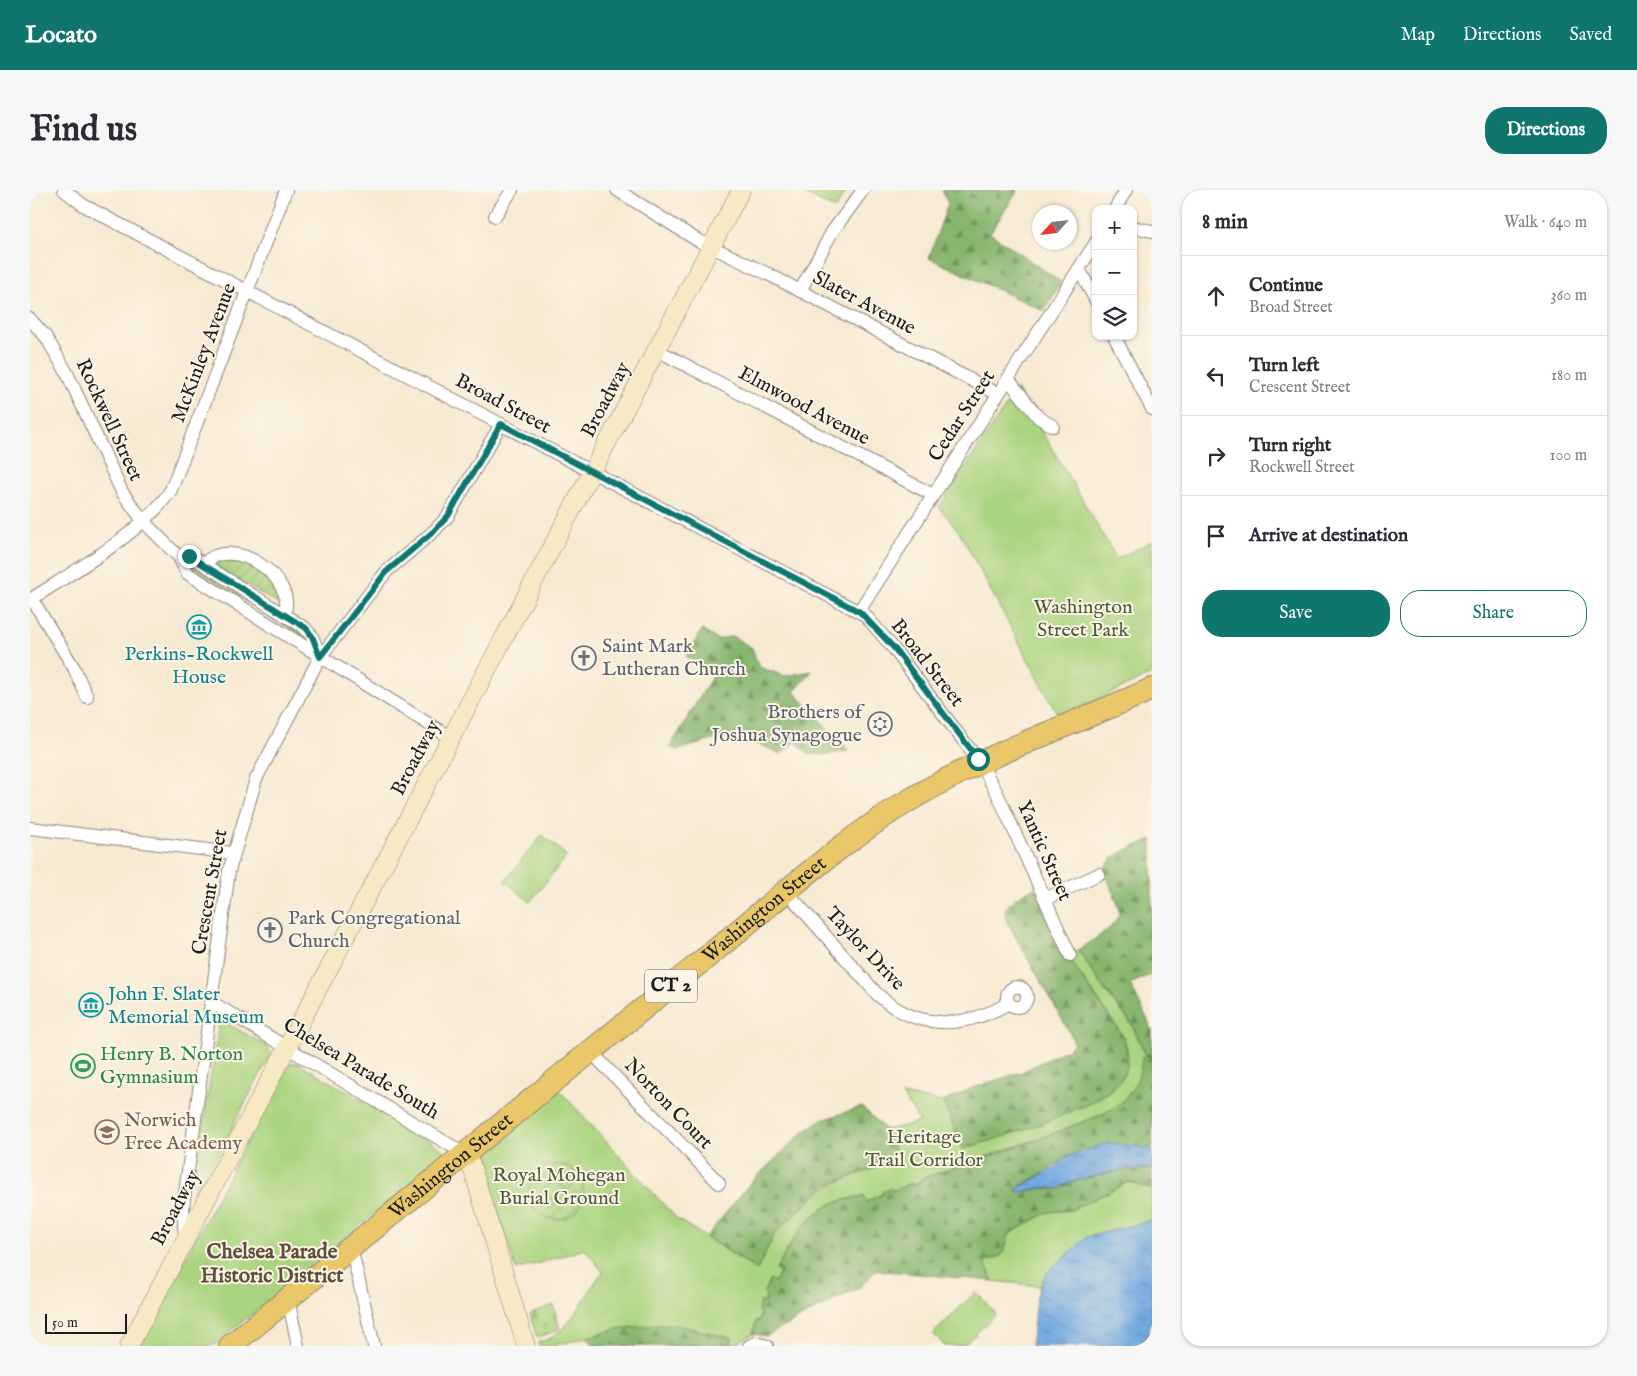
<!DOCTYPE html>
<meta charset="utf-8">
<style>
:root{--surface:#fff;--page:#f7f7f7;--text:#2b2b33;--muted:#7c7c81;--line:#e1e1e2;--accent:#0f766e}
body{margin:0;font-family:"IM FELL English",serif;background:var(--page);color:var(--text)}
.controls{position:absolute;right:15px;top:15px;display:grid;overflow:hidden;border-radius:10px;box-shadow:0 1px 4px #0004}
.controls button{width:45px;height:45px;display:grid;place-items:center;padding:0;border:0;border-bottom:1px solid var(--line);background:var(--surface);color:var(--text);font:25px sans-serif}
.compass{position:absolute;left:1002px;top:15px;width:45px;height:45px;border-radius:50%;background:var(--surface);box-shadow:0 1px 4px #0004;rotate:243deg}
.scale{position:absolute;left:15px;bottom:12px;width:82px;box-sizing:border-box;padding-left:5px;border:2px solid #1c1c1c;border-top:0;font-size:14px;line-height:18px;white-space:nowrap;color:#1c1c1c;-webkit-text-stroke:4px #fcf5e5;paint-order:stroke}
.stop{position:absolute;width:15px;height:15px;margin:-11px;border:4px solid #0f766e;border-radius:50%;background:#fff}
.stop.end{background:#0f766e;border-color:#fff;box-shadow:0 1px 5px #0008}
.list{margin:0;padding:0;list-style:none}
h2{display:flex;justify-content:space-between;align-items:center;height:65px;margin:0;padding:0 20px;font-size:21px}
h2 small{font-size:16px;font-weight:400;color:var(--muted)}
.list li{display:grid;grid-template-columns:32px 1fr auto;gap:15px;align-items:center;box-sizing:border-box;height:80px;padding:0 20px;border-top:1px solid var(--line)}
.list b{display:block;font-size:19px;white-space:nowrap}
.list p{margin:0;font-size:16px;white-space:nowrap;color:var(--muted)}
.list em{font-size:16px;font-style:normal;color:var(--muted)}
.actions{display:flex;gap:10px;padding:15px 20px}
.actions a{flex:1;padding:11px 0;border:1px solid var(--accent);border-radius:20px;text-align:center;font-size:18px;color:var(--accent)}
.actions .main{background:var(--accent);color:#fff}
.icon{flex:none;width:28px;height:28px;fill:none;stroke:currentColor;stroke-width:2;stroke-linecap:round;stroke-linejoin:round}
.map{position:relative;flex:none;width:1122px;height:1156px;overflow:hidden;border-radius:20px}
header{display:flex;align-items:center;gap:30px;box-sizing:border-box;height:70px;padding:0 25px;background:var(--accent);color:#fff}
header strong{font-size:24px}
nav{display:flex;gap:28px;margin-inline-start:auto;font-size:18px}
.intro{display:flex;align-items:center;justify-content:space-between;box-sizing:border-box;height:120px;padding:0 30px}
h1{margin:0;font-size:35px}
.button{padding:12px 22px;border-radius:20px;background:var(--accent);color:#fff;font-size:18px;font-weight:700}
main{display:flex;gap:30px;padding:0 30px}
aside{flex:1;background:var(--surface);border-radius:20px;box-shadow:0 1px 4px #0004}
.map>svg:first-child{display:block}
</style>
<header>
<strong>Locato</strong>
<nav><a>Map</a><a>Directions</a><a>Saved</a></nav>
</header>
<div class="intro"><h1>Find us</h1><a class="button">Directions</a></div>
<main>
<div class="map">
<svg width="1122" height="1156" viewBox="0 0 1122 1156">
<defs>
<pattern id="forest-firs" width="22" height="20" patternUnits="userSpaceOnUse" patternTransform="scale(1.25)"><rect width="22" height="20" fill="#88b66e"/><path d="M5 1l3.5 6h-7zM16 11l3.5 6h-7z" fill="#6e935a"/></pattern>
<pattern id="cemetery-stones" width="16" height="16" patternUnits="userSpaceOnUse" patternTransform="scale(1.25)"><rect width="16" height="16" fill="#abd480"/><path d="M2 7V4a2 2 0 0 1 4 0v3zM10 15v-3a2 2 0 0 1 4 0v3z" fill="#93b56e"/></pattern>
<pattern id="garden-furrows" width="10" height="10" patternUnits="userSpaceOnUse" patternTransform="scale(1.25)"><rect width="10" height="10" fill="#abd480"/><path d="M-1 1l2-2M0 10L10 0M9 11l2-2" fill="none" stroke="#93b56e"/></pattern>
<pattern id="water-ripples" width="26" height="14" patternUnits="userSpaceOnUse" patternTransform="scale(1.25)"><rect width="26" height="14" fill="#72a9e0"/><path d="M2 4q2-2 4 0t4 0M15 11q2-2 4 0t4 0" fill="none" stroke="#5d89b5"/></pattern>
</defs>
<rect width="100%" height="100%" fill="#fcf5e5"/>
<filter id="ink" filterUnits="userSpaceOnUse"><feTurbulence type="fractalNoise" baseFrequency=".02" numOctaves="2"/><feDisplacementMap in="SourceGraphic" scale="10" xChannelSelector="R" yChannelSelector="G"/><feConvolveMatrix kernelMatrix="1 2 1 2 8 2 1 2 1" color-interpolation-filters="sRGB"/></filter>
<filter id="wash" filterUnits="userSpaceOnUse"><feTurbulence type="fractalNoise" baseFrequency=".0096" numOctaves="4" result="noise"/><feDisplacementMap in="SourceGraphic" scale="20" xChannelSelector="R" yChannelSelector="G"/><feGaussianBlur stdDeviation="1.12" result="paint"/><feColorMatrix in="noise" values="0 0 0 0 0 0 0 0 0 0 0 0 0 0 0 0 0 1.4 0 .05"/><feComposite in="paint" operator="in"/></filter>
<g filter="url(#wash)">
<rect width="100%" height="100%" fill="#f7ead3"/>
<g fill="#abd480" stroke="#64784e">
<path d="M767 0H817L805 19Z"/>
<path d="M987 199 1087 369 1122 351V484L1029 527 930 343 909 317Z"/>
<path d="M512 645 537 666 500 712 475 691Z"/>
<path d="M1048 760 1076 802 1102 835 1116 866 1122 864V959H1119L1089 914 1083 919 1048 935 890 989V992L882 995 881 993 863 1001V999L835 1012 834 1005C824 1009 814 1009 804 1013 775 1025 762 1055 747 1080L750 1081 745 1093 734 1103 737 1104 734 1113 731 1112 729 1132 726 1131 723 1144 702 1156 701 1148 592 1138 522 1156H509L508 1152C540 1147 554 1104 573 1082L555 1059 486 1080 450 965 530 901 647 1029 727 1080 745 1043 792 999 867 969 856 940 890 932 872 905 913 912 933 959C968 948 1068 919 1088 893 1101 878 1100 860 1091 843L1038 766Z"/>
<path d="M193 831 237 856 241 864 161 1015 188 839 190 833Z"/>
<path d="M262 873H269L419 963 183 1156H109L257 876Z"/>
<path d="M1099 992 1122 999V1030L1058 1047 1020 1080 1010 1096 963 1091 954 1071C975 1068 974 1064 979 1044L1018 1022 1041 1020Z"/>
<path d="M946 1102 966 1124 933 1156H915L903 1144Z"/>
</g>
<g fill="url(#forest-firs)" stroke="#526945">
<path d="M912 0H988L960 43 1031 92 1014 121 899 68 918 14Z"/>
<path d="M672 440 688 450 702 446 722 458 729 477 755 486 782 481 764 502 819 561 793 565 778 564 765 551 752 564 703 544 648 560 640 557 683 485 656 466Z"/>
<path d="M1122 649V784L1100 794 1122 839V863L1116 865 1101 832 1074 799 1048 760C1058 753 1092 735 1089 720 1087 707 1078 693 1074 679 1083 662 1105 657 1122 649Z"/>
<path d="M1004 697 1042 774 1092 845C1097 859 1101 872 1093 886 1075 919 970 947 933 959L913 912 942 898 992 882 1040 858 1044 853 1041 845 976 730 975 719 984 709Z"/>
<path d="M1122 864V959C1093 954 1061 957 1034 970 1019 977 1006 989 990 996L997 1001 1012 998 1027 999 1040 992 1091 980 1122 979V999L1099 992 1041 1020 1018 1022 979 1044C974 1064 975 1068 954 1071L963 1091 846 1080 830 1097 736 1146 723 1144 726 1131 729 1132 731 1124 728 1122 730 1112 734 1113 737 1105 733 1103 740 1090 745 1092 750 1082 746 1080C760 1054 775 1025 804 1013 814 1009 824 1009 834 1005L836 1012 853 1004 852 1002 862 998 863 1001 881 993 882 995 890 992V989L992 955 1073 924C1096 913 1111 893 1112 867Z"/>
<path d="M832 917 856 940 868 969 797 995 745 1043 727 1080 676 1047 722 991 775 941 792 930Z"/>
<path d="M642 1134 702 1148 701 1156H564L557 1147 592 1138Z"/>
</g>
<path fill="url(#cemetery-stones)" stroke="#64784e" d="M523 1115 530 1139 507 1148 500 1124Z"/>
<g fill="url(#garden-furrows)" stroke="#64784e" fill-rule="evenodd">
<path d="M186 370C193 370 200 369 206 371 224 376 251 395 250 415L184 375Z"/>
<path d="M161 373 276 445V448L161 377Z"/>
<path d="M526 974C563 977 562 1028 527 1029 492 1030 489 977 526 974ZM527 990 538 1003 525 1014 514 1000Z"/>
</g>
<g fill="url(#water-ripples)" stroke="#47627e">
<path d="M1085 953 1122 959V979H1094L1040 992 1029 999 1014 997 991 1002 985 1000 1027 976 1036 967 1073 954Z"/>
<path d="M1122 1030V1126L1116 1156H1001C1006 1130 1001 1101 1020 1080L1057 1047Z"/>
</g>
</g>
<g filter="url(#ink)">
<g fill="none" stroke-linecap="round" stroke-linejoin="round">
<g stroke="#8a8378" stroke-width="14">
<g id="street">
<path d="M34 0 53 15 85 32 835 425 864 459 951 574 968 605 1040 765"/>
<path d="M587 0 667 50 738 84 968 204"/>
<path d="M1085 19 1096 0"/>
<path d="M465 26 482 0"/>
<path d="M1103 37 1122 41"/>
<path d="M1049 79 1066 111"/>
<path d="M770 101 802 42 833 0"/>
<path d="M0 129 16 147 37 183 92 302 114 332 149 367 157 383 421 548"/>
<path d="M1084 146 1122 219"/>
<path d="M627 160 903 305"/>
<path d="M978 189 1009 228 1023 236"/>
<path d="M149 367H162L275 438 282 446 290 467"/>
<path d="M174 374C201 343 269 388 254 425"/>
<path d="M2 409 44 478 57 507"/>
<path d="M0 410C44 381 113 343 141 300L256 0"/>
<path d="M829 421 1066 52"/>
<path d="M0 638 203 663"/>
<path d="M757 702 847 804C887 841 934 839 979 813"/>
<path d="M1015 709 1069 684"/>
<circle cx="987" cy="807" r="10"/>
<path d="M181 812 435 964"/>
<path d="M560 861 689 993"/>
<path d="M155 1047 153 1017 199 681 226 589 290 467 356 382 404 341 418 326 471 234"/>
<path d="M321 1057 344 1156"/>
<path d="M258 1109 268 1156"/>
<path d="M719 1156 726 1153 737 1156"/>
</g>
</g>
<g stroke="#8a8378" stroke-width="19">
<g id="secondary">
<path d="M435 964 441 974 496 1156"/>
<path d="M99 1156 711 0"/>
</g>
</g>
<g stroke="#8a8378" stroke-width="24">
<g id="highway">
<path id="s1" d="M200 1156C356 1030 509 902 666 776 733 722 804 656 878 611 954 565 1041 535 1122 499"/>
</g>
</g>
<use href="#street" stroke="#fff" stroke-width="12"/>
<use href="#secondary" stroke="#f6e9c3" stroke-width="18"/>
<use href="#highway" stroke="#e9c769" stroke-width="22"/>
</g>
</g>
<g fill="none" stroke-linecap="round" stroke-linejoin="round" filter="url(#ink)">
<path stroke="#0f766e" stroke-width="6" d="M159 366 276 438 282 446 290 467 356 382 404 341 418 326 471 234 830 422 864 458 948 569"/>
</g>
<defs>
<g id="museum-ring" transform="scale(1.25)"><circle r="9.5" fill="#fcf5e5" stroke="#0f9aa8" stroke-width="1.5"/><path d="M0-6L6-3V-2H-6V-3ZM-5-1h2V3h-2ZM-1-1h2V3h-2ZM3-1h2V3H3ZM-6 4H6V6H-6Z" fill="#0f9aa8"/></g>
<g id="church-ring" transform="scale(1.25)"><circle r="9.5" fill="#fcf5e5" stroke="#6b7280" stroke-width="1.5"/><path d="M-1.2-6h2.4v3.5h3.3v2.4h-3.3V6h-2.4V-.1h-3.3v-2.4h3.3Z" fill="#6b7280"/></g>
<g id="synagogue-ring" transform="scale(1.25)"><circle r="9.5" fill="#fcf5e5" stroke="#6b7280" stroke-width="1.5"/><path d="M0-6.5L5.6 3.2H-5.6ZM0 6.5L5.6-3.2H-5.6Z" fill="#6b7280"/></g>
<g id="stadium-ring" transform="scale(1.25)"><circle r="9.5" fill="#fcf5e5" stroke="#2e9e5b" stroke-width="1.5"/><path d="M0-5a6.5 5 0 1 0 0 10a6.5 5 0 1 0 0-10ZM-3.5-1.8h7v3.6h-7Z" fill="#2e9e5b"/></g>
<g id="school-ring" transform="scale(1.25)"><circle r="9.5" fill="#fcf5e5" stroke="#8d6e63" stroke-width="1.5"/><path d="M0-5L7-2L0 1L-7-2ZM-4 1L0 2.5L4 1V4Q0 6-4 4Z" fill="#8d6e63"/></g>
</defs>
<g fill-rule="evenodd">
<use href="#museum-ring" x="169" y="437"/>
<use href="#church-ring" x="554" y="468"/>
<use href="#synagogue-ring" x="850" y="534"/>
<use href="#church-ring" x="240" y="740"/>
<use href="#museum-ring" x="61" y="815"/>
<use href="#stadium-ring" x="53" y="876"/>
<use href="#school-ring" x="77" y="942"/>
</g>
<g text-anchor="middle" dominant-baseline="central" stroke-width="4" stroke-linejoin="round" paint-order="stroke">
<rect fill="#fcf5e5" stroke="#5f5d58" stroke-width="1" x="615" y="779.5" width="52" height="33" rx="4"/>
<g font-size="19" font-weight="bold" fill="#1c1c1c">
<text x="641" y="796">CT 2</text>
</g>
<g font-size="20" fill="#1c1c1c" stroke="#fcf5e5">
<text transform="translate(834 113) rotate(28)">Slater Avenue</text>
<text transform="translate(174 163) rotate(-69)">McKinley Avenue</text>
<text transform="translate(576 210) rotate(-62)">Broadway</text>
<text transform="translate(473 214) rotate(28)">Broad Street</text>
<text transform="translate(774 216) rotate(28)">Elmwood Avenue</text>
<text transform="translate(932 226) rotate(-57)">Cedar Street</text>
<text transform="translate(79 230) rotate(65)">Rockwell Street</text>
<text transform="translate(897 473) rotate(52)">Broad Street</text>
<text transform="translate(386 568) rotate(-62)">Broadway</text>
<text transform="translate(1014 661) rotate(66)">Yantic Street</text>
<text transform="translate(180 702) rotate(-80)">Crescent Street</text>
<text stroke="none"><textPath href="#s1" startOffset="690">Washington Street</textPath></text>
<text transform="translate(835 759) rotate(47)">Taylor Drive</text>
<text transform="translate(331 879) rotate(31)">Chelsea Parade South</text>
<text transform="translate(638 914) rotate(46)">Norton Court</text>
<text stroke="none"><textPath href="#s1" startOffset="285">Washington Street</textPath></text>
<text transform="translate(146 1018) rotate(-62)">Broadway</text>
</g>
<g font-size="20" fill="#4e5c3f" stroke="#fcf5e5">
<text x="1053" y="417">Washington<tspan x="1053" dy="23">Street Park</tspan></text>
<text x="894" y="947">Heritage<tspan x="894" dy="23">Trail Corridor</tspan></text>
<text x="529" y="985">Royal Mohegan<tspan x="529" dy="23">Burial Ground</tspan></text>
</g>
<g font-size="20" fill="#5b616d" stroke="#fcf5e5" text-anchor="start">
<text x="572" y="456">Saint Mark<tspan x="572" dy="23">Lutheran Church</tspan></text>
<text x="832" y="522" text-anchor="end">Brothers of<tspan x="832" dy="23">Joshua Synagogue</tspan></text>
<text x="258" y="728">Park Congregational<tspan x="258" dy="23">Church</tspan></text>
</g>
<g font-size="20" fill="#0d838f" stroke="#fcf5e5">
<text x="169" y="464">Perkins-Rockwell<tspan x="169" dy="23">House</tspan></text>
<text x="78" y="804" text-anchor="start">John F. Slater<tspan x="78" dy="23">Memorial Museum</tspan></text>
</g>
<g font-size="20" fill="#27864d" stroke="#fcf5e5" text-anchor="start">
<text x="70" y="864">Henry B. Norton<tspan x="70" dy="23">Gymnasium</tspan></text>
</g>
<g font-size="20" fill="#785e54" stroke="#fcf5e5" text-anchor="start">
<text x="94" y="930">Norwich<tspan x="94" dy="23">Free Academy</tspan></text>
</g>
<g font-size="21" font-weight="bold" fill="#5e4e3c" stroke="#fcf5e5">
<text x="242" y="1062">Chelsea Parade<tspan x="242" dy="24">Historic District</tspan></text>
</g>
</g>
</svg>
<div class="controls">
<button>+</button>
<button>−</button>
<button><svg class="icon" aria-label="layers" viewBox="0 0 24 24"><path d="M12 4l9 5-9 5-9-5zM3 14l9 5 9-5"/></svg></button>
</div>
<svg class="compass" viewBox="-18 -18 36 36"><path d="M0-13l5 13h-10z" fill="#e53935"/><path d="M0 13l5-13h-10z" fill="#7c7c81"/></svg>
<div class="scale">50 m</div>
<div class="stop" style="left:948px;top:569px"></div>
<div class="stop end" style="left:159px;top:366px"></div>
</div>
<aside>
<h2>8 min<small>Walk · 640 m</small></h2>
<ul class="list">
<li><svg class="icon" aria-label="ahead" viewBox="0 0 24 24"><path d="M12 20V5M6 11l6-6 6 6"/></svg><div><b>Continue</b><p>Broad Street</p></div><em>360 m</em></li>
<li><svg class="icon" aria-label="left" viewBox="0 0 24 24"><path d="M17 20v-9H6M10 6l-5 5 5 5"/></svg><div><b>Turn left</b><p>Crescent Street</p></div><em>180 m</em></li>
<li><svg class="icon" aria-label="right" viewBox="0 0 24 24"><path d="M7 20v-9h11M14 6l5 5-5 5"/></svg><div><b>Turn right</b><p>Rockwell Street</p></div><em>100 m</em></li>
<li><svg class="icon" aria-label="arrive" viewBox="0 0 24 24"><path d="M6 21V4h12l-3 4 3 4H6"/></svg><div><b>Arrive at destination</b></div></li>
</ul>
<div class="actions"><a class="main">Save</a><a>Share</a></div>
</aside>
</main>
